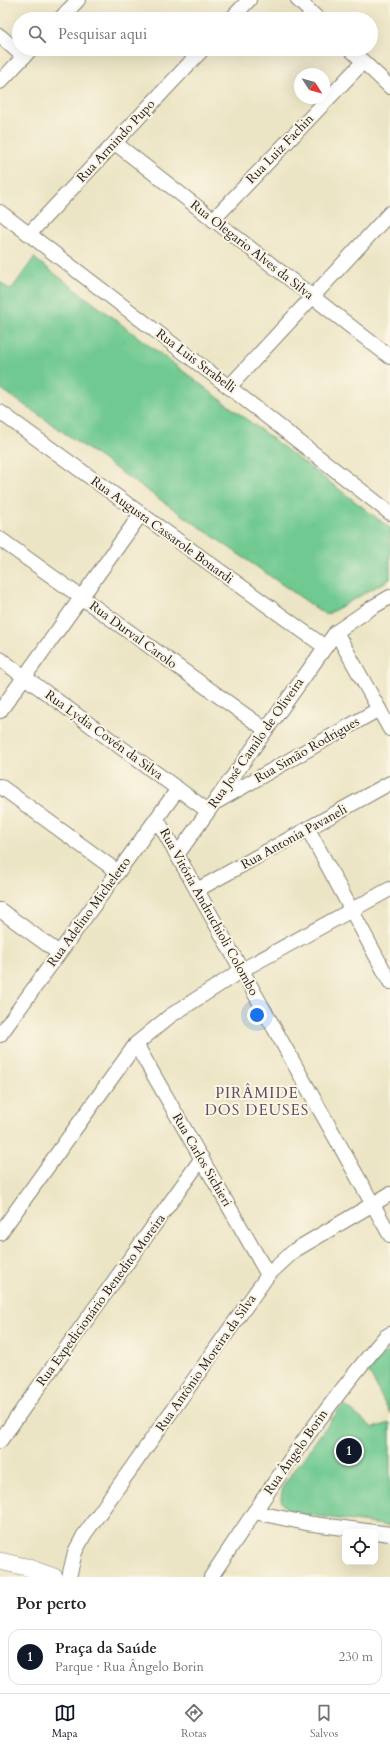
<!DOCTYPE html>
<html lang="pt">
<meta charset="utf-8">
<style>
:root{--surface:#fff;--page:#f6f6f6;--text:#202124;--muted:#757577;--line:#e0e0e0;--accent:#111827}
body{margin:0;font-family:Cardo,serif;background:var(--page);color:var(--text)}
.controls{position:absolute;right:12px;bottom:12px;display:grid;overflow:hidden;border-radius:8px;box-shadow:0 4px 16px #0002}
.controls button{width:36px;height:36px;display:grid;place-items:center;padding:0;border:0;border-bottom:1px solid var(--line);background:var(--surface);color:var(--text);font:20px sans-serif}
.compass{position:absolute;left:294px;top:68px;width:36px;height:36px;border-radius:50%;background:var(--surface);box-shadow:0 4px 16px #0002;rotate:126deg}
.you{position:absolute;left:257px;top:1015px;width:14px;height:14px;margin:-10px;border:3px solid #fff;border-radius:50%;background:#1a73e8;box-shadow:0 0 0 6px #1a73e833}
.badge{display:grid;place-items:center;width:26px;height:26px;border-radius:50%;background:var(--accent);color:#fff;font-size:13px;font-weight:700}
.pin{position:absolute;translate:-50% -50%;border:2px solid #fff;box-shadow:0 1px 4px #0006}
.list{margin:0;padding:0;list-style:none}
h2{display:flex;justify-content:space-between;align-items:center;height:52px;margin:0;padding:0 16px;font-size:17px}
h2 small{font-size:13px;font-weight:400;color:var(--muted)}
.list li{display:grid;grid-template-columns:26px 1fr auto;gap:12px;align-items:center;box-sizing:border-box;height:56px;margin:0 8px 8px;padding:0 8px;border:1px solid var(--line);border-radius:12px}
.list b{display:block;font-size:15px;white-space:nowrap}
.list p{margin:0;font-size:13px;white-space:nowrap;color:var(--muted)}
.list em{font-size:13px;font-style:normal;color:var(--muted)}
.icon{flex:none;width:22px;height:22px;fill:none;stroke:currentColor;stroke-width:2;stroke-linecap:round;stroke-linejoin:round}
.map{position:relative;flex:none;width:390px;height:1577px;overflow:hidden}
.search{position:absolute;background:var(--surface);box-shadow:0 4px 16px #0002;left:12px;right:12px;top:12px;height:44px;display:flex;align-items:center;gap:10px;box-sizing:border-box;padding:0 14px;border-radius:22px;color:var(--muted);font-size:15px}
.sheet{height:116px;background:var(--surface)}
nav{display:flex;justify-content:space-around;align-items:center;box-sizing:border-box;height:56px;border-top:1px solid var(--line);background:var(--surface);font-size:11px;color:var(--muted)}
nav a{display:grid;justify-items:center;gap:2px}
nav .on{color:var(--accent)}
.map>svg:first-child{display:block}
</style>
<div class="map">
<svg width="390" height="1577" viewBox="0 0 390 1577">
<rect width="100%" height="100%" fill="#fcf5e5"/>
<filter id="ink" filterUnits="userSpaceOnUse"><feTurbulence type="fractalNoise" baseFrequency=".025" numOctaves="2"/><feDisplacementMap in="SourceGraphic" scale="8" xChannelSelector="R" yChannelSelector="G"/><feConvolveMatrix kernelMatrix="1 2 1 2 8 2 1 2 1" color-interpolation-filters="sRGB"/></filter>
<filter id="wash" filterUnits="userSpaceOnUse"><feTurbulence type="fractalNoise" baseFrequency=".012" numOctaves="4" result="noise"/><feDisplacementMap in="SourceGraphic" scale="16" xChannelSelector="R" yChannelSelector="G"/><feGaussianBlur stdDeviation="0.9" result="paint"/><feColorMatrix in="noise" values="0 0 0 0 0 0 0 0 0 0 0 0 0 0 0 0 0 1.4 0 .05"/><feComposite in="paint" operator="in"/></filter>
<g filter="url(#wash)">
<rect width="100%" height="100%" fill="#ece5c5"/>
<g fill="#70c990" stroke="#467256">
<path d="M34 258 390 528V579L326 615 0 388V282L11 290Z"/>
<path d="M390 1348V1414L368 1370Z"/>
<path d="M343 1404 373 1428 390 1423V1526L296 1513C280 1507 278 1499 285 1483Z"/>
</g>
</g>
<g filter="url(#ink)">
<g fill="none" stroke-linecap="round" stroke-linejoin="round">
<g stroke="#848070" stroke-width="16">
<g id="minor">
<path d="M298 0 318 19"/>
<path d="M60 19 78 0"/>
<path d="M231 19 249 0"/>
<path d="M0 36 24 57"/>
<path d="M350 49 390 87"/>
<path d="M0 82 31 49"/>
<path d="M115 143 390 357"/>
<path d="M0 212 229 387 390 513"/>
<path d="M213 220 363 62"/>
<path d="M29 234 203 49"/>
<path d="M229 387 390 213"/>
<path d="M0 412 325 647"/>
<path d="M0 539 266 730"/>
<path d="M336 632 390 729"/>
<path d="M0 659 208 811"/>
<path d="M0 711 141 514"/>
<path d="M0 786 118 872"/>
<path d="M218 801 379 709"/>
<path d="M157 819 390 1235"/>
<path d="M308 829 390 982"/>
<path d="M177 855 336 632 371 608 390 597"/>
<path d="M197 890 390 783"/>
<path d="M0 910 59 953"/>
<path d="M0 1035 178 789"/>
<path d="M136 1044 268 1275"/>
<path d="M0 1233 136 1044 170 1016 242 970 390 889"/>
<path d="M0 1441 202 1158"/>
<path d="M254 1512 306 1523 374 1532"/>
<path d="M375 1532 390 1534"/>
<path d="M69 1577 75 1552 84 1535 268 1275 295 1250 390 1194"/>
<path d="M211 1577C266 1494 320 1412 385 1337L390 1334"/>
</g>
</g>
<g stroke="#848070" stroke-width="18">
<path id="tertiary" d="M0 1561 26 1567 54 1577"/>
</g>
<use href="#minor" stroke="#fff" stroke-width="14"/>
<use href="#tertiary" stroke="#fff" stroke-width="17"/>
</g>
</g>
<g text-anchor="middle" dominant-baseline="central" stroke-width="4" stroke-linejoin="round" paint-order="stroke">
<g font-size="13" fill="#1c1c1c" stroke="#fcf5e5">
<text transform="translate(116 141) rotate(-47)">Rua Armindo Pupo</text>
<text transform="translate(280 149) rotate(-46)">Rua Luiz Fachin</text>
<text transform="translate(252 250) rotate(38)">Rua Olegario Alves da Silva</text>
<text transform="translate(196 361) rotate(37)">Rua Luis Strabelli</text>
<text transform="translate(162 530) rotate(36)">Rua Augusta Cassarole Bonardi</text>
<text transform="translate(133 635) rotate(36)">Rua Durval Carolo</text>
<text transform="translate(104 735) rotate(36)">Rua Lydia Covén da Silva</text>
<text transform="translate(256 743) rotate(-55)">Rua José Camilo de Oliveira</text>
<text transform="translate(307 750) rotate(-30)">Rua Simão Rodrigues</text>
<text transform="translate(294 837) rotate(-29)">Rua Antonia Pavaneli</text>
<text transform="translate(89 912) rotate(-54)">Rua Adelino Micheletto</text>
<text transform="translate(209 912) rotate(61)">Rua Vitória Andruchioli Colombo</text>
<text transform="translate(202 1160) rotate(60)">Rua Carlos Sichieri</text>
<text transform="translate(101 1300) rotate(-54)">Rua Expedicionário Benedito Moreira</text>
<text transform="translate(206 1363) rotate(-55)">Rua Antônio Moreira da Silva</text>
<text transform="translate(296 1452) rotate(-55)">Rua Ângelo Borin</text>
</g>
<g font-size="15" letter-spacing="1" fill="#564d60" stroke="#fcf5e5">
<text x="257" y="1093">PIRÂMIDE<tspan x="257" dy="17">DOS DEUSES</tspan></text>
</g>
</g>
</svg>
<div class="controls">
<button><svg class="icon" aria-label="locate" viewBox="0 0 24 24"><circle cx="12" cy="12" r="6"/><path d="M12 2v4M12 18v4M2 12h4M18 12h4"/></svg></button>
</div>
<svg class="compass" viewBox="-18 -18 36 36"><path d="M0-13l5 13h-10z" fill="#e53935"/><path d="M0 13l5-13h-10z" fill="#757577"/></svg>
<div class="you"></div>
<div class="pin badge" style="left:349px;top:1451px">1</div>
<div class="search"><svg class="icon" aria-label="search" viewBox="0 0 24 24"><circle cx="10" cy="10" r="6"/><path d="M15 15l6 6"/></svg>Pesquisar aqui</div>
</div>
<section class="sheet">
<h2>Por perto<small></small></h2>
<ul class="list">
<li><span class="badge">1</span><div><b>Praça da Saúde</b><p>Parque · Rua Ângelo Borin</p></div><em>230 m</em></li>
</ul>
</section>
<nav>
<a class="on"><svg class="icon" aria-label="map" viewBox="0 0 24 24"><path d="M3 6l6-2 6 2 6-2v14l-6 2-6-2-6 2zM9 4v14M15 6v14"/></svg>Mapa</a>
<a><svg class="icon" aria-label="directions" viewBox="0 0 24 24"><path d="M12 3l9 9-9 9-9-9zM9 14v-3h6M13 9l2 2-2 2"/></svg>Rotas</a>
<a><svg class="icon" aria-label="saved" viewBox="0 0 24 24"><path d="M7 4h10v16l-5-4-5 4z"/></svg>Salvos</a>
</nav>
